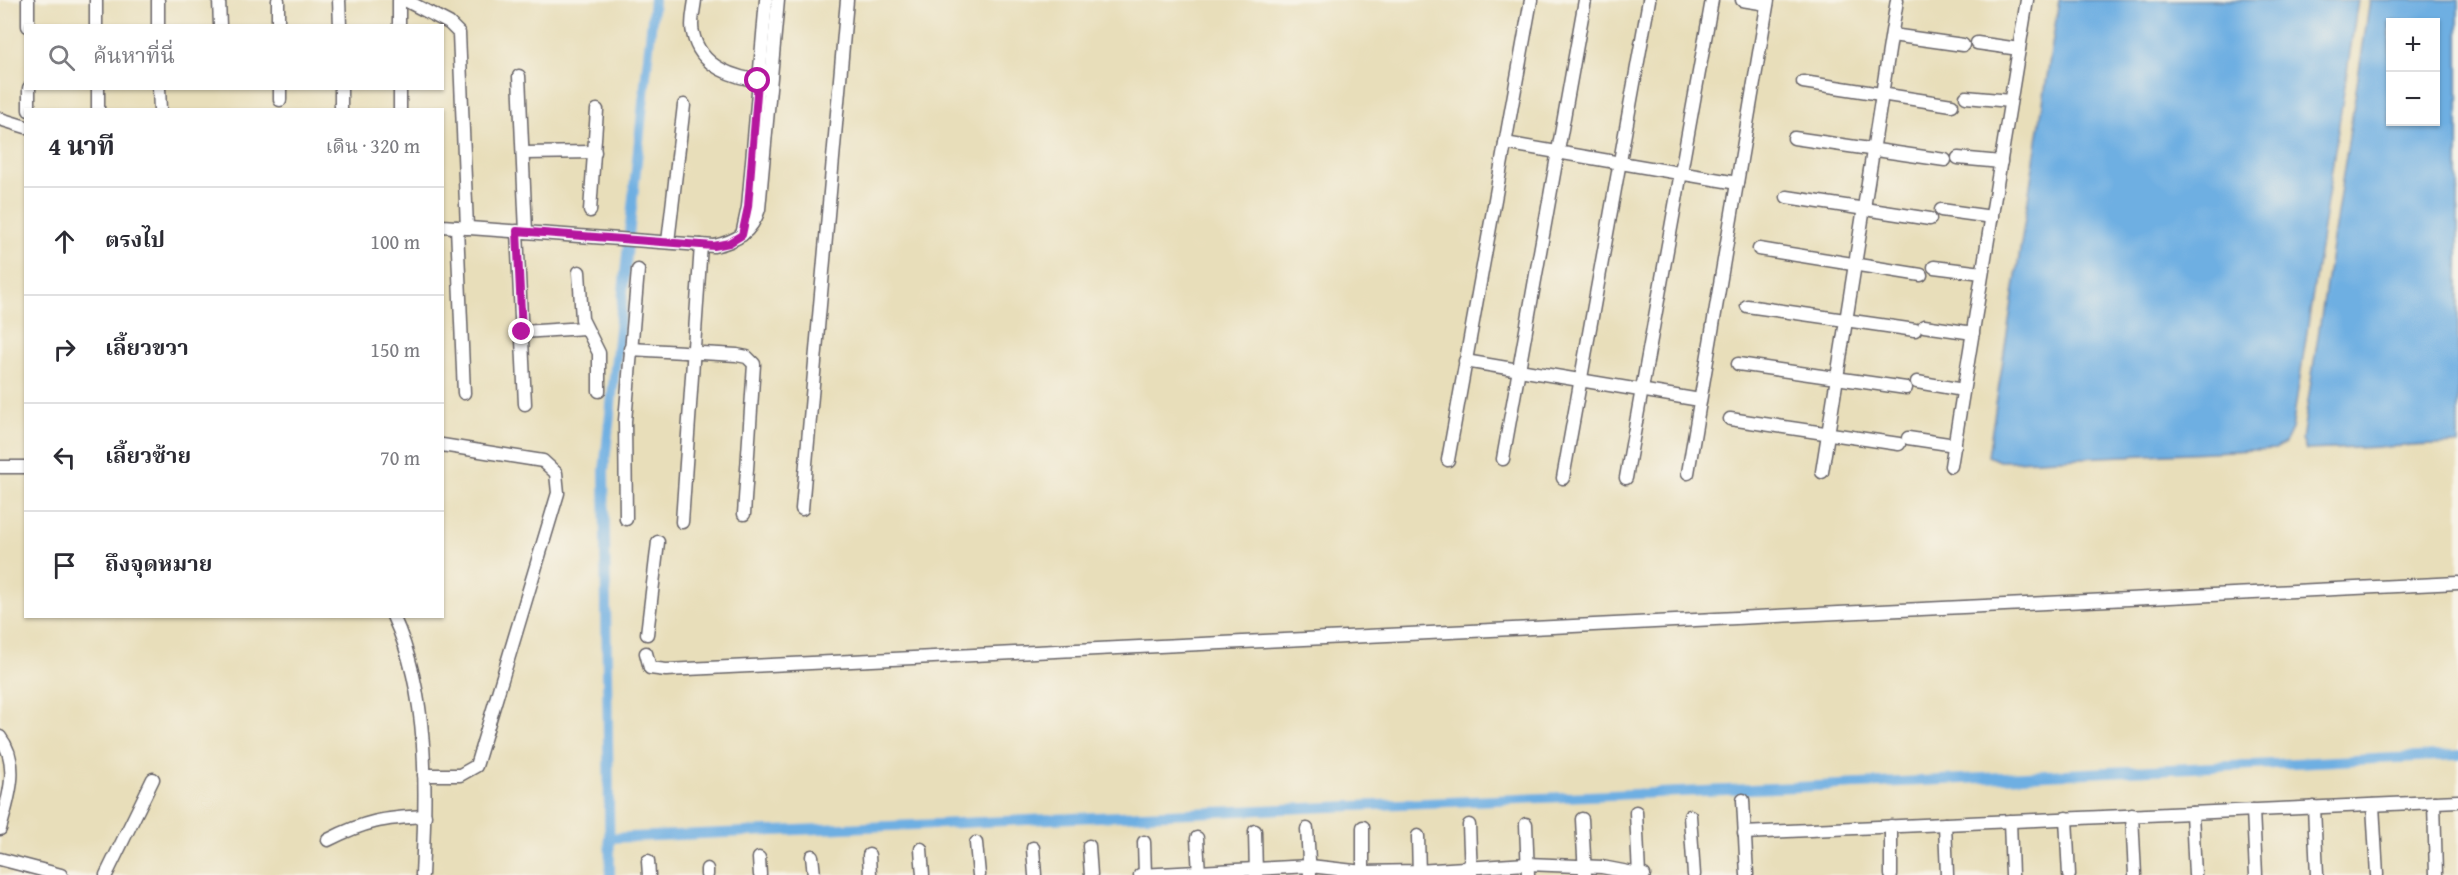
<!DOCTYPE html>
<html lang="th">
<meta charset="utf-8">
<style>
:root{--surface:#fff;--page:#f2f2f3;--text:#2b2b33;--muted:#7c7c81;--line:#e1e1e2}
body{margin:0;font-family:"Gentium Book Plus","Noto Serif Thai",serif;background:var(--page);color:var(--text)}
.controls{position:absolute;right:18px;top:18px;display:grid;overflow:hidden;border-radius:0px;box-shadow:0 2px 4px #0004}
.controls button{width:54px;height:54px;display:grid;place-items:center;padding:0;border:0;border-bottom:2px solid var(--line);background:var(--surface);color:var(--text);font:30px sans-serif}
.stop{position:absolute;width:18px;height:18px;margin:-14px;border:4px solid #b5179e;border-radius:50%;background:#fff}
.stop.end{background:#b5179e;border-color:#fff;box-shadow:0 2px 6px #0008}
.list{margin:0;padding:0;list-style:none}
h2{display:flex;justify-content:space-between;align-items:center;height:78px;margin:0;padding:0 24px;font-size:26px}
h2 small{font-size:20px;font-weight:400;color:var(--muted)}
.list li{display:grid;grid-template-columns:39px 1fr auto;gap:18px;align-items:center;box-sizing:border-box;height:108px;padding:0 24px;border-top:2px solid var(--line)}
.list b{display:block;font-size:22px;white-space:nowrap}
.list em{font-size:20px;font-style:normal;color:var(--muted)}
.icon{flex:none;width:33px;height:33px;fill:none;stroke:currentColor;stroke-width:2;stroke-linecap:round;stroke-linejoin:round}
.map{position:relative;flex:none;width:2458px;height:875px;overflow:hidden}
.search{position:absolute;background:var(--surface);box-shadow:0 2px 4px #0004;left:24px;top:24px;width:420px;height:66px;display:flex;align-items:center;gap:15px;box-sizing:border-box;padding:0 21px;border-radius:0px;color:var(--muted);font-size:22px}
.panel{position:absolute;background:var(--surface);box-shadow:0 2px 4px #0004;left:24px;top:108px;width:420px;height:510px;border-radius:0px}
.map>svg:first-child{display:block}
</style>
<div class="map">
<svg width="2458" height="875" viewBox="0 0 2458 875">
<rect width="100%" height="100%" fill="#f7f3e8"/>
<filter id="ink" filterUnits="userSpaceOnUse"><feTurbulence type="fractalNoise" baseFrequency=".0167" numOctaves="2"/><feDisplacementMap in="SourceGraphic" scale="12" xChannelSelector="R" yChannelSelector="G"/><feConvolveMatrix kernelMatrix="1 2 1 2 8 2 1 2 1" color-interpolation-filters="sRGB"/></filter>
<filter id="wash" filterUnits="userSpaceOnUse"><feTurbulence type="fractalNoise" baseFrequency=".008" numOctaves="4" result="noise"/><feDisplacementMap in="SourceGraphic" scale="24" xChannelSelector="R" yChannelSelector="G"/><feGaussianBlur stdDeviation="1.35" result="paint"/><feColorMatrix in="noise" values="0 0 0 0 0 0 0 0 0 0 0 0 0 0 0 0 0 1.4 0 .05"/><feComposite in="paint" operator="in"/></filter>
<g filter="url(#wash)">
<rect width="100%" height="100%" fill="#e8deba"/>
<g fill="#6eafe2" stroke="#48688e" stroke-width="1.5" fill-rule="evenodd">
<path d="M2059 0H2358L2292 429 2285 443 2275 449 2014 461H1999L1988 456Z"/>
<path d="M2370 0H2458V444L2306 450 2302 440ZM2390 22H2436V122H2390Z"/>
</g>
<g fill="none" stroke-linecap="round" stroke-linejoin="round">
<g stroke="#6eafe2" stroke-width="10">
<path d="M609 838 1797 787 2458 755"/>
<path d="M610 875 604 471 654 0"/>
</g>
</g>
</g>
<g filter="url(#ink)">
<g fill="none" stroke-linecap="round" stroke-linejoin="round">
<g stroke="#676467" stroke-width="15">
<g id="minor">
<path d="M28 0V26"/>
<path d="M96 0V26"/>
<path d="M158 0V26"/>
<path d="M219 0 220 26"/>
<path d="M278 0V26"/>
<path d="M339 0 340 26"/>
<path d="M399 0V26"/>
<path d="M405 0 449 23 459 33 467 228"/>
<path d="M695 0C694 10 690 23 693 33 700 68 735 78 766 82"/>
<path d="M1742 0 1767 4"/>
<path d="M1892 35 1963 45"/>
<path d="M1977 43 2019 49"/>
<path d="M519 76 526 232"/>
<path d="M1803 82 1952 105"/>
<path d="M29 88V110"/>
<path d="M98 88V110"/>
<path d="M159 88 160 110"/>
<path d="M280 88V100"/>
<path d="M341 88V110"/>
<path d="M400 88V110"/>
<path d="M1966 97 2010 101"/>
<path d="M0 119 26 127"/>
<path d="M1794 138 1945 160"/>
<path d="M1505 143 1737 183"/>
<path d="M523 153 595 152"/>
<path d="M1958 158 2001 162"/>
<path d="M1787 197 1930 219"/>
<path d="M1941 210 1992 217"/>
<path d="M590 211 597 110"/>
<path d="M442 226 714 246C737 241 752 232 759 209L778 0"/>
<path d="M457 227 464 393"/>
<path d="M517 231 525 404"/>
<path d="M742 235 748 207 766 0"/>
<path d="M668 242 684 105"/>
<path d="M1759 249 1921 275"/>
<path d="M1934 267 1982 273"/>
<path d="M579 272 582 319 599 353V391"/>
<path d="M1747 306 1915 330"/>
<path d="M1924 326 1973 333"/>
<path d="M522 332 585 328"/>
<path d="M630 349 737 355 747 357 754 364 744 514"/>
<path d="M1465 361 1700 400"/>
<path d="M1738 364 1906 388"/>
<path d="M1917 382 1963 390"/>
<path d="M1730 419 1899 444"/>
<path d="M1908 438 1955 445"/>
<path d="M1503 459 1585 0"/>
<path d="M1448 460 1531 0"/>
<path d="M1951 466 2027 0"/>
<path d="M0 467H26"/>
<path d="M1822 472 1897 0"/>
<path d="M1688 473 1768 0"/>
<path d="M1563 478 1649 0"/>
<path d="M1626 478 1712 0"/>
<path d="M802 509 847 0"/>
<path d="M626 519 625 421 638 270"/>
<path d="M682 522 701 245"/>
<path d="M393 616C430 695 426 790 422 875"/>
<path d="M647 634 658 542"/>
<path d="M646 653 650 668 666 670 2458 583"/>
<path d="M0 737C21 764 8 799 0 829"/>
<path d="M424 775H460L476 766 558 493 556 473 543 461 442 445"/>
<path d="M1743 800 1747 875"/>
<path d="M2434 802 2436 875"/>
<path d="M2373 805 2377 875"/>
<path d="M2314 807 2317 875"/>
<path d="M2253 810 2256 875"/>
<path d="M1636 812 1639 875"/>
<path d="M2192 813 2195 875"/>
<path d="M2132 815 2135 875"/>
<path d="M1690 816 1694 875"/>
<path d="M2066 818 2069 875"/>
<path d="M1582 819 1585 875"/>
<path d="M2010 821 2012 875"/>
<path d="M1526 824 1528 875"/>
<path d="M1945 824 1947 875"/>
<path d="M1469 825 1471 875"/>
<path d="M1891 826V875"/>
<path d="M1363 827V875"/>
<path d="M1307 829 1310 875"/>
<path d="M1255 831 1256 875"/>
<path d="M1744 833 2458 801"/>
<path d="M1418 836 1419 875"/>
<path d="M1197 838 1199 875"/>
<path d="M328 840C365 821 384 818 425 816"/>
<path d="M1144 842 1145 875"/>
<path d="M976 843 979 875"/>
<path d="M1089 846 1091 875"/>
<path d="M1033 848 1035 875"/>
<path d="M921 849 923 875"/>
<path d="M869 855 870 875"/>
<path d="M812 856 814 875"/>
<path d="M759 858 760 875"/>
<path d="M0 859 61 875"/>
<path d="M648 861 649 875"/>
<path d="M707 869V875"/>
<path d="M106 875 153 779"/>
<path d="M1140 875 1310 866 1363 872 1418 871 1527 864 1602 867 1644 875"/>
</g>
</g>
<use href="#minor" stroke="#fff" stroke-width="12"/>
</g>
</g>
<g fill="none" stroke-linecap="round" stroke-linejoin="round" filter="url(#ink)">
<path stroke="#b5179e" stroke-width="8" d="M522 332 517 231 714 246 729 243 742 235 748 207 758 81"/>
</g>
</svg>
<div class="controls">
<button>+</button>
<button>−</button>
</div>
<div class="stop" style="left:758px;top:81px"></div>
<div class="stop end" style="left:522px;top:332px"></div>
<div class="search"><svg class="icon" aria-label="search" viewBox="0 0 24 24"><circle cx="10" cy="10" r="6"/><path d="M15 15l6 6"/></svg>ค้นหาที่นี่</div>
<section class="panel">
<h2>4 นาที<small>เดิน · 320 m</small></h2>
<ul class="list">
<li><svg class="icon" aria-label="ahead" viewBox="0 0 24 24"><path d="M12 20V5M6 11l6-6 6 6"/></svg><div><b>ตรงไป</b></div><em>100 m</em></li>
<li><svg class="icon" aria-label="right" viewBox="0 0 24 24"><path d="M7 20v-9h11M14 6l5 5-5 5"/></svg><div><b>เลี้ยวขวา</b></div><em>150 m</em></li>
<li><svg class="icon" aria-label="left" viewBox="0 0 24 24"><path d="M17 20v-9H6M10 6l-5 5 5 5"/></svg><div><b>เลี้ยวซ้าย</b></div><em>70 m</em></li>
<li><svg class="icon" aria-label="arrive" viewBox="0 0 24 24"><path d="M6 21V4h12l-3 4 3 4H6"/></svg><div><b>ถึงจุดหมาย</b></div></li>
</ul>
</section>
</div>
